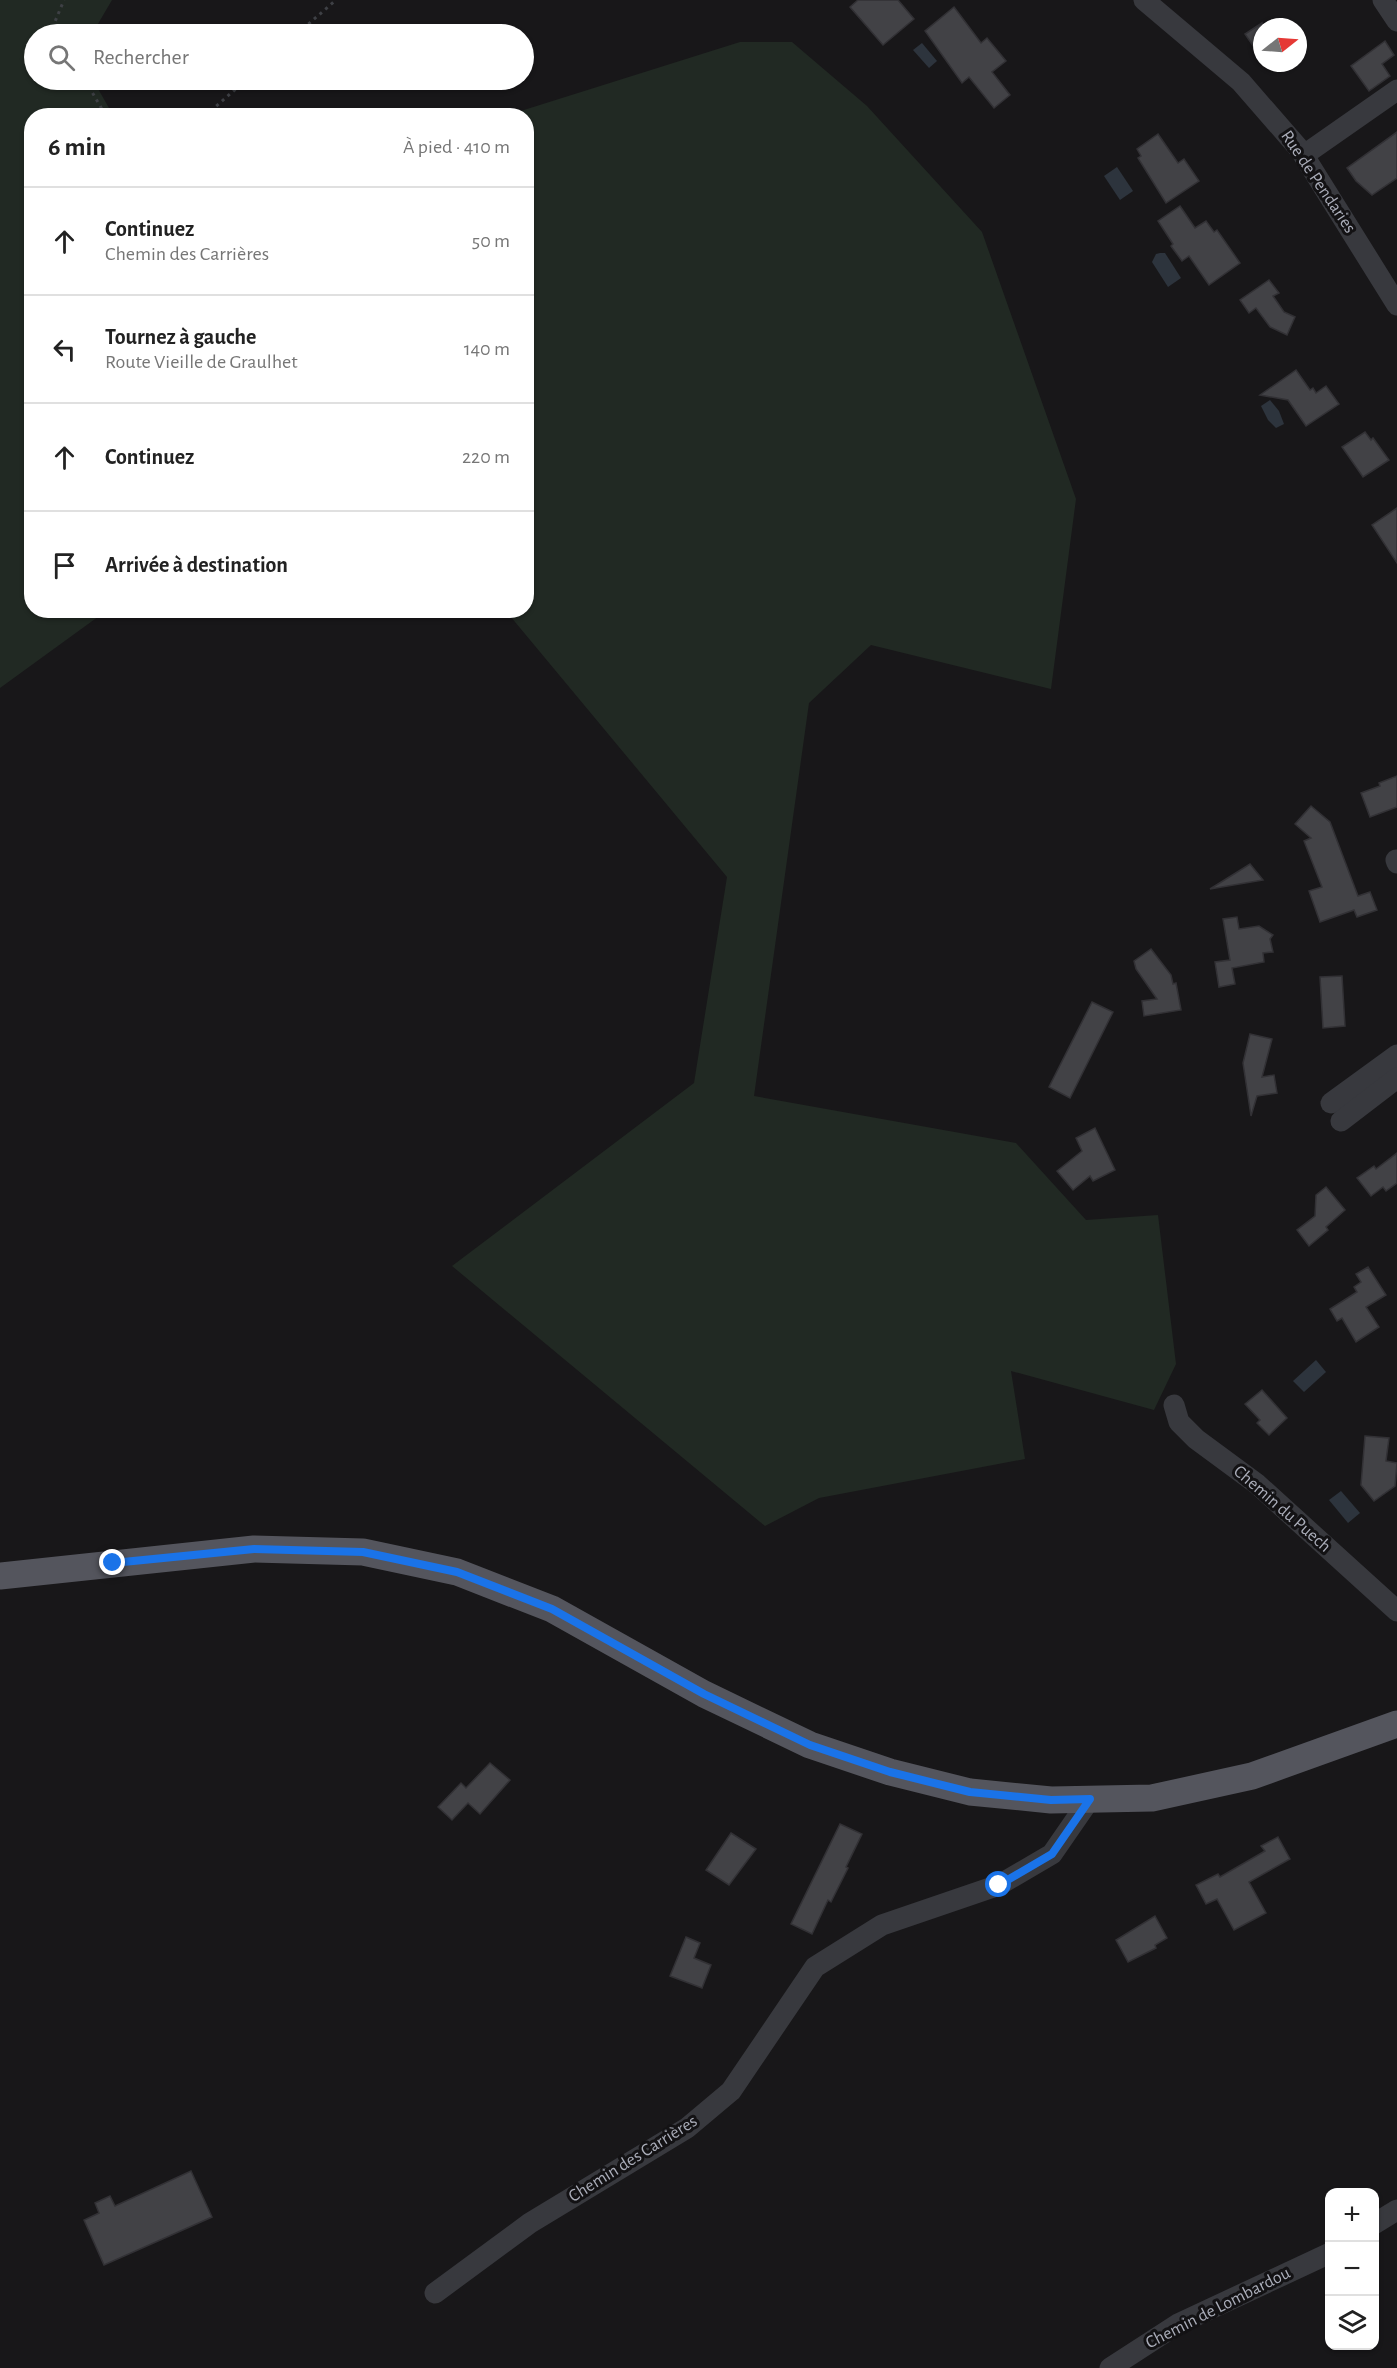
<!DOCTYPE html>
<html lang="fr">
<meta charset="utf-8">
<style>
:root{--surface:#fff;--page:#f6f6f6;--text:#222;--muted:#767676;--line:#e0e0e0}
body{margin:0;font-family:"Alegreya Sans",sans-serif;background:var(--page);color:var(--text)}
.controls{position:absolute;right:18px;bottom:18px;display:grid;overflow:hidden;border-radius:12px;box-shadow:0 2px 4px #0004}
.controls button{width:54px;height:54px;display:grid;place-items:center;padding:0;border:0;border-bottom:2px solid var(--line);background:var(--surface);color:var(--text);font:30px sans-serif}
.compass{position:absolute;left:1253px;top:18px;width:54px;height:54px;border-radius:50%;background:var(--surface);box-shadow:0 2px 4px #0004;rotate:73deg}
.stop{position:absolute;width:18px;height:18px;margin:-14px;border:4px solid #1a73e8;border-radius:50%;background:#fff}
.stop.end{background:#1a73e8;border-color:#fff;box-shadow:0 2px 6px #0008}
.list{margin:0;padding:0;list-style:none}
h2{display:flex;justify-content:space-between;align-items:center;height:78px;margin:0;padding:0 24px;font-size:26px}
h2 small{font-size:20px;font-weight:400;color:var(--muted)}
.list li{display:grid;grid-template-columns:39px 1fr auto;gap:18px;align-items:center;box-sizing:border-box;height:108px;padding:0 24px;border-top:2px solid var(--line)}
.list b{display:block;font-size:22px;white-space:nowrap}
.list p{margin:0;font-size:20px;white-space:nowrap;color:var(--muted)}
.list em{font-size:20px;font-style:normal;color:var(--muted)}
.icon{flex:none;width:33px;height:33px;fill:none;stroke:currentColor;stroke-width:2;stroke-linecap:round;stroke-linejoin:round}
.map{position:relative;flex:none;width:1397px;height:2368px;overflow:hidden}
.search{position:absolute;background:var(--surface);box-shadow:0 2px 4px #0004;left:24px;top:24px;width:510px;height:66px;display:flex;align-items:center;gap:15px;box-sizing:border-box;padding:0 21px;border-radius:33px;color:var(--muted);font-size:22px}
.panel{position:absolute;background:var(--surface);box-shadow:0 2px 4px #0004;left:24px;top:108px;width:510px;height:510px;border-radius:24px}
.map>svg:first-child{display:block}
</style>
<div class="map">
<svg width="1397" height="2368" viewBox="0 0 1397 2368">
<rect width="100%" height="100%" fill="#181719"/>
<g fill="#212923">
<path d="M0 0H112L92 34H34V80H93L113 115 32 116V610L106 611 0 688Z"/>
<path d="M740 42H792L867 106 982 232 1076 499 1051 689 871 645 809 703 754 1096 1016 1143 1086 1220 1158 1215 1176 1364 1154 1410 1011 1371 1025 1459 819 1498 765 1526 452 1266 694 1083 727 877 506 611 526 610V116L508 115Z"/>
</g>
<g fill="#2d343d">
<path d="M922 43 937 61 929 68 913 50Z"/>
<path d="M1117 167 1133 191 1120 200 1104 176Z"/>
<path d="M1160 253H1165L1181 278 1168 287 1152 262 1156 254Z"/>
<path d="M1270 400 1279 411 1284 424 1276 428 1268 420 1261 406Z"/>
<path d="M1316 1360 1326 1372 1304 1392 1293 1381Z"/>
<path d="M1341 1491 1360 1513 1348 1523 1329 1500Z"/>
</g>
<g fill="#424246" stroke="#323135" stroke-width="1.5">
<path d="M858 0H898L914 19 883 45 850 7Z"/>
<path d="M954 7 981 43 987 38 1006 61 992 72 1010 95 994 108 969 77 962 83 925 31Z"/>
<path d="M1262 23V59L1245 34Z"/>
<path d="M1385 41 1394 55 1382 64 1390 76 1369 91 1351 66Z"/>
<path d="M1397 132V178L1372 195 1356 181 1347 168Z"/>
<path d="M1158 134 1178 163 1184 159 1199 181 1166 203 1138 158 1141 156 1137 149Z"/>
<path d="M1180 206 1195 228 1206 221 1214 232 1217 230 1240 263 1209 285 1189 256 1182 261 1171 246 1173 244 1158 221Z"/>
<path d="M1269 280 1279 293 1273 296 1284 312 1295 317 1287 335 1270 327 1256 308 1249 313 1240 300Z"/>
<path d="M1296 370 1310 390 1313 388 1316 393 1326 386 1339 404 1306 426 1288 400 1260 395Z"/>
<path d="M1365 432 1371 440 1373 438 1389 460 1363 477 1342 447Z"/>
<path d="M1397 508V563L1372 525Z"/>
<path d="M1397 776V807L1370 817 1361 793 1380 786 1379 783Z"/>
<path d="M1311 806 1330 822 1358 896 1370 892 1377 910 1357 917 1354 910 1320 922 1309 891 1322 887 1304 841 1311 838 1295 824Z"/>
<path d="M1250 864 1263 880 1210 889Z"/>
<path d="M1237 917 1239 929 1259 926 1273 935 1270 939 1273 952 1263 953 1264 962 1232 968 1235 984 1219 987 1215 962 1230 960 1223 919Z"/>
<path d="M1151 949 1171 975 1173 984 1176 983 1181 1010 1144 1016 1142 1001 1157 999 1136 969 1134 961Z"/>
<path d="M1342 976 1345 1026 1323 1028 1320 977Z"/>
<path d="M1092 1002 1113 1012 1070 1098 1049 1087Z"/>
<path d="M1250 1034 1272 1039 1262 1077 1274 1075 1277 1093 1257 1096 1251 1116 1243 1063Z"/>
<path d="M1095 1128 1115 1170 1093 1181 1090 1176 1073 1190 1057 1171 1082 1151 1076 1138Z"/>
<path d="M1397 1153V1183L1386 1191 1383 1187 1371 1196 1357 1178 1374 1166 1376 1169Z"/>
<path d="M1326 1187 1345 1210 1326 1227 1328 1230 1309 1246 1297 1230 1315 1216 1316 1195Z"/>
<path d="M1368 1267 1386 1295 1366 1307 1379 1327 1356 1342 1342 1318 1337 1321 1330 1309 1357 1292 1354 1287 1361 1282 1356 1274Z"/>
<path d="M1262 1390 1287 1418 1269 1435 1257 1423 1260 1420 1245 1404Z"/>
<path d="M1365 1436 1389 1438 1386 1461 1397 1463 1395 1486 1374 1501 1361 1485Z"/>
<path d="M490 1763 510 1780 480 1814 468 1803 452 1820 438 1807 461 1783 466 1788Z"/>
<path d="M840 1824 862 1834 846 1867 848 1868 831 1902 828 1900 812 1934 791 1924Z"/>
<path d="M731 1833 756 1849 729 1885 706 1870Z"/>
<path d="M1278 1837 1290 1859 1249 1882 1266 1913 1234 1930 1217 1899 1206 1904 1196 1885 1218 1874 1220 1877 1265 1851 1261 1846Z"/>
<path d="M1155 1916 1167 1938 1155 1945 1156 1948 1128 1962 1116 1940Z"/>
<path d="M686 1937 700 1943 694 1958 711 1965 702 1988 670 1976Z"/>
<path d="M191 2171 212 2217 104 2265 84 2220 99 2213 95 2203 110 2196 115 2206Z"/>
</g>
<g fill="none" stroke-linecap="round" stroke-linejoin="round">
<g stroke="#3e4045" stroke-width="3" stroke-dasharray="3 4.5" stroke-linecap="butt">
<path d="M60 34 54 24 64 0"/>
<path d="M297 34 336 0"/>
<path d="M85 80 106 116"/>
<path d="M205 116 246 80"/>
</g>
<g stroke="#38393e" stroke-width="21">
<path d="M1144 0 1241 82 1301 151 1397 305"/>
<path d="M1383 0 1397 21"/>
<path d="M1304 155 1397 90"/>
<path d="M1396 860 1397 863"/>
<path d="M1331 1103 1397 1055"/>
<path d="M1341 1121 1397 1078"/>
<path d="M1174 1405 1179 1422 1196 1439 1257 1484 1397 1611"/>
<path d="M1374 2224 1397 2210"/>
<path d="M435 2293 530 2223 687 2128 731 2091 815 1967 882 1925 999 1885 1052 1854 1090 1799"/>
<path d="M1110 2368 1178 2324 1330 2253"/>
</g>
<path stroke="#54555d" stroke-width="27" d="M0 1576 254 1549 363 1552 457 1572 552 1609 704 1694 810 1745 890 1772 970 1792 1051 1800 1152 1798 1252 1776 1397 1724"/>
</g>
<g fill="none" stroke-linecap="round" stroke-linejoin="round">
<path stroke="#1a73e8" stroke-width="8" d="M113 1563 254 1549 363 1552 457 1572 552 1609 704 1694 810 1745 890 1772 970 1792 1051 1800 1090 1799 1052 1854 999 1885"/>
</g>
<g text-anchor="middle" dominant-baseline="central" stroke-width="6" stroke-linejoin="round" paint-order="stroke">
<g font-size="18" fill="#aaadb9" stroke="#131214">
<text transform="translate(1318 182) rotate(56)">Rue de Pendaries</text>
<text transform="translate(1282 1509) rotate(41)">Chemin du Puech</text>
<text transform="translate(633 2159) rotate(-32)">Chemin des Carrières</text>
<text transform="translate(1218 2308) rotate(-27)">Chemin de Lombardou</text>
</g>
</g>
</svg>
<div class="controls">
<button>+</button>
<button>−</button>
<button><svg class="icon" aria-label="layers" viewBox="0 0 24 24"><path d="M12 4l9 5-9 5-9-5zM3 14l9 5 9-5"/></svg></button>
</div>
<svg class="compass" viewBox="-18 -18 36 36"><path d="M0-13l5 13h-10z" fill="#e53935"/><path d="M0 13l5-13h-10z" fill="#767676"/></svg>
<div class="stop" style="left:999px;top:1885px"></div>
<div class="stop end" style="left:113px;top:1563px"></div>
<div class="search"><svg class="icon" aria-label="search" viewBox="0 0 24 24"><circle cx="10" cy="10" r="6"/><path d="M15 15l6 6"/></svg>Rechercher</div>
<section class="panel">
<h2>6 min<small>À pied · 410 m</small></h2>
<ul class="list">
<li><svg class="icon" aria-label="ahead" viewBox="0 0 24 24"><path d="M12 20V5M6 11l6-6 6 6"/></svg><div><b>Continuez</b><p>Chemin des Carrières</p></div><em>50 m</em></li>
<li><svg class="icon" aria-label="left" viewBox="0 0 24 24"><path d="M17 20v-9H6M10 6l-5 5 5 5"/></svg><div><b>Tournez à gauche</b><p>Route Vieille de Graulhet</p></div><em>140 m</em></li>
<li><svg class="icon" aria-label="ahead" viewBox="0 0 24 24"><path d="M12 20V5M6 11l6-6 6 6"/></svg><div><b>Continuez</b></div><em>220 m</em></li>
<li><svg class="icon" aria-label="arrive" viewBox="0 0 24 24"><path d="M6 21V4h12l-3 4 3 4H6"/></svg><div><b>Arrivée à destination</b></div></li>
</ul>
</section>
</div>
